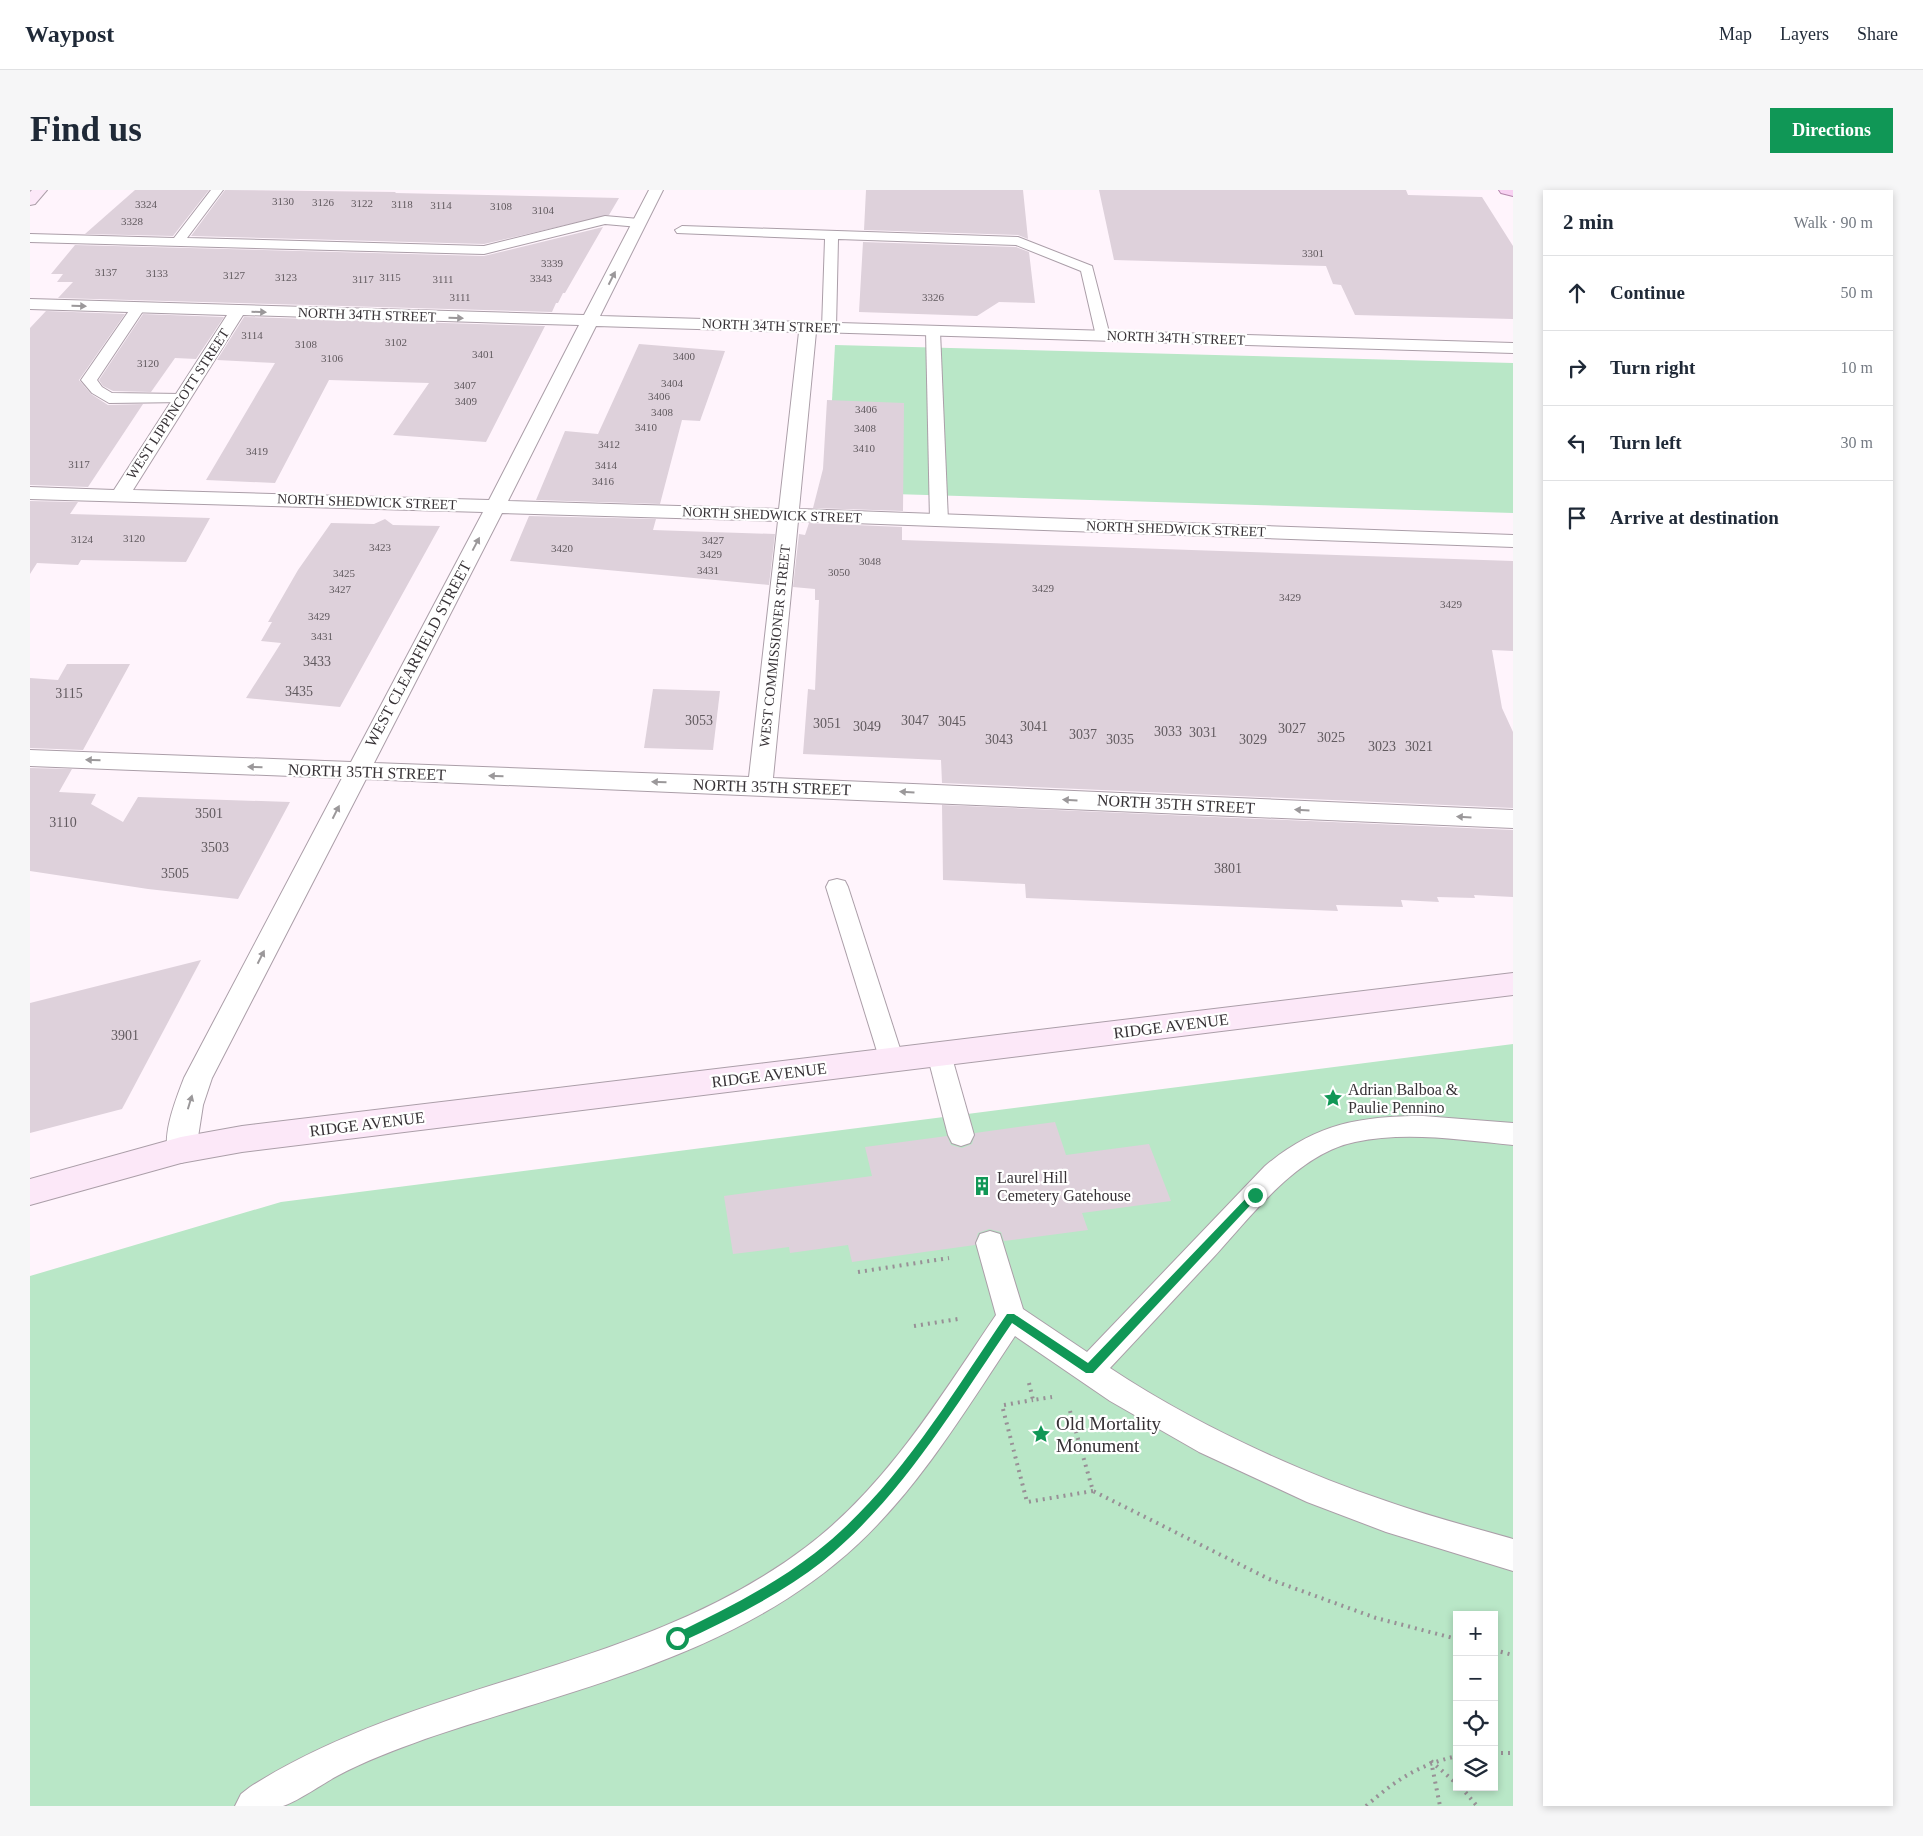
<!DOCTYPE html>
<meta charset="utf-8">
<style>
:root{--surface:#fff;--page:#f6f6f7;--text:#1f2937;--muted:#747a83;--line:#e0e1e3;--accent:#109756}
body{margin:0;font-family:Georgia,serif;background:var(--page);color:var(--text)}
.controls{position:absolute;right:15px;bottom:15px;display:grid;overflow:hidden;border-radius:0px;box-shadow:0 2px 8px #0003}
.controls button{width:45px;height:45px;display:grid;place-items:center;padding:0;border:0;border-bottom:1px solid var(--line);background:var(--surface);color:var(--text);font:25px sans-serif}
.stop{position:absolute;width:15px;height:15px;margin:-11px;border:4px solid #109756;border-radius:50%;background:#fff}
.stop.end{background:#109756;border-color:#fff;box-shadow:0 1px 5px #0008}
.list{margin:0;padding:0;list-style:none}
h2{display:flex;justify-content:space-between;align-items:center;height:65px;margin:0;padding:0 20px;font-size:21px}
h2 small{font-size:16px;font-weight:400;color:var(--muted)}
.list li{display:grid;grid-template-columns:32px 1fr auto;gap:15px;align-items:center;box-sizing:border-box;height:75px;padding:0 20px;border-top:1px solid var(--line)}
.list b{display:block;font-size:19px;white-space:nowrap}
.list em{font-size:16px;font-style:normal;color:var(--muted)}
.icon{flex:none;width:28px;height:28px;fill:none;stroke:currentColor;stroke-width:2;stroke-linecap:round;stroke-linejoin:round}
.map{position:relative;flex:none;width:1483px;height:1616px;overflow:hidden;border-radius:0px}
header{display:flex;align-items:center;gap:30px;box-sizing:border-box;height:70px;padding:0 25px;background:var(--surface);border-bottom:1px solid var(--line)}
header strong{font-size:24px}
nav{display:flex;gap:28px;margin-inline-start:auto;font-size:18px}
.intro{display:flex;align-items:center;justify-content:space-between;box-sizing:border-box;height:120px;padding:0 30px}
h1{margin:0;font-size:35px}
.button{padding:12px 22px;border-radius:0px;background:var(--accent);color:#fff;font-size:18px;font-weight:700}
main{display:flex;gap:30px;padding:0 30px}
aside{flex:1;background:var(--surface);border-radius:0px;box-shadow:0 2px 8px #0003}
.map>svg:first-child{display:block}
</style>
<header>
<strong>Waypost</strong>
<nav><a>Map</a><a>Layers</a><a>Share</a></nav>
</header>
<div class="intro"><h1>Find us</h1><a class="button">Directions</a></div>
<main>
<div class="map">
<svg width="1483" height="1616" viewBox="0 0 1483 1616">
<rect width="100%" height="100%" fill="#fff4fc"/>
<g fill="#b9e7c7" fill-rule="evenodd">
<path d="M805 155 1483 173V323L797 302Z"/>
<path d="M1483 854V1616H0V1086L251 1012ZM1427 1425H1464V1597H1427Z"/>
</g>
<g fill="#ded1db">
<path d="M105 0H179L143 46 55 44Z"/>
<path d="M195 0 366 2 365 3 589 8 579 25 454 54 161 46Z"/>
<path d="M836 0H993L998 49 988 45 834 40Z"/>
<path d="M1069 0H1376L1378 5 1452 7 1483 56V129L1325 125 1311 95 1303 94 1296 76 1084 70Z"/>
<path d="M573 37 535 103H533L528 113H526L522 122 28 108 43 92H27L33 84H21L45 55 454 66Z"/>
<path d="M833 52 986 57 999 62 1005 113 969 112 947 126 829 122Z"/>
<path d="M16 121 95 124 49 190 61 204 78 215 113 214 58 297 0 295V138Z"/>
<path d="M113 124 194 127 166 169 145 168 121 202 83 201 73 196 69 190Z"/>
<path d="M214 127 515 136 456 252 363 245 399 193 299 190 245 293 176 290 245 173 187 170Z"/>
<path d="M609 154 695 161 670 231 652 230 630 314 506 310 535 241 568 244Z"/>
<path d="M797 210 874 213 873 321 783 318 793 279Z"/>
<path d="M0 311 48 312 40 324 180 328 156 372 51 370 48 375 7 373 0 384Z"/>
<path d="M499 326 626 329 623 340 745 344 739 395 480 371Z"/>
<path d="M355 329 363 335 410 336 310 517 216 508 251 453 231 451 242 432H238L268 380 301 333 344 334Z"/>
<path d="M779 333 872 337V350L1483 371V461L1462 460 1472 518 1483 542V618L912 593 911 570 773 564 778 499 785 500 789 410H785V399L763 397 769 344 775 345Z"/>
<path d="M37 474H100L53 560 0 558V488L28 490Z"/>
<path d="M623 499 690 501 683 560 614 558Z"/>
<path d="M0 578 42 579 29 602 66 604 61 614 93 632 108 607 260 612 208 709 118 699 0 681Z"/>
<path d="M912 615 1483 640V707L1444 705 1445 708 1407 707 1409 712 1371 710 1373 717 1306 715 1308 721 996 708 995 694 913 690Z"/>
<path d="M171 770 92 919 0 943V813Z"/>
<path d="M1025 932 1036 965 1119 954 1141 1011 1052 1023 1058 1040 974 1051 971 1042 959 1039 948 1043 945 1055 822 1072 818 1055 760 1063 759 1057 703 1064 694 1006 842 986 835 957 917 946 921 955 932 958 942 954 945 943Z"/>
</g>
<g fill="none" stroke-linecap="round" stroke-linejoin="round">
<g stroke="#ab9ea8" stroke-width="2">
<g id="service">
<path d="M181 0H193L157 48 454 56 575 26 609 29 615 33 609 37 575 34 454 64 0 52V44L144 48Z"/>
<path d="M652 36 988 47 1062 76 1080 146 1078 149H1068L1066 146 1051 81 986 55 808 49 806 138 804 141H794L792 138 795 49 647 43 645 40Z"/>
<path d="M108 114 113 115 115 118 67 190 72 197 82 203 151 204 156 206 159 209 156 212 79 213 62 203 51 190 103 115Z"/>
<path d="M903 137 908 138 910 141 918 331 915 335 909 336 903 335 900 331 896 141 898 138Z"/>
<path d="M807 689 815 691 818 697 874 871 871 878 862 881 853 878 850 871 796 697 799 691Z"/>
<path d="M909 854 918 857 921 864 944 945 940 953 931 956 922 953 918 945 897 864 900 857Z"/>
<path d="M1393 926 1483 933V955C1432 950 1376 941 1325 952 1266 964 1220 1028 1181 1070 1147 1106 1114 1142 1080 1178 1161 1232 1264 1280 1356 1311 1398 1326 1441 1337 1483 1349V1381L1356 1342 1277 1312 1169 1262 1080 1211 985 1146C937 1218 891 1295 828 1354 708 1466 545 1498 395 1549 365 1560 335 1571 307 1586 294 1593 265 1613 253 1616 241 1616 219 1616 205 1616L211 1604 220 1597C394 1487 610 1483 776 1357 856 1297 911 1206 966 1125L946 1053 950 1044 960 1041 970 1044 993 1119 1057 1162 1235 976C1285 934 1329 926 1393 926Z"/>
</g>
</g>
<g stroke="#ab9ea8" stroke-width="2">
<path id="minor" d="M619 0H633L570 126 1483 153V163L786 142 769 319 1483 345V357L768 331 743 588 1483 620V638L336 589 182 888 173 915 166 960 162 969 151 973 140 969C130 948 146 909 154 888L312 588 0 576V560L321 572 453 322 0 309V297L84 300 197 125 0 119V109L554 125ZM213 125 549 135 459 310 103 300ZM566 136 769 142 749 319 478 311ZM472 323 748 331 719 587 344 573Z"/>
</g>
<g stroke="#ab9ea8" stroke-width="2">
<g id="secondary">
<path d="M2 0H17L5 14 0 15V2Z"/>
<path d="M1483 783V805L212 962 151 973 0 1015V989L151 947 212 936Z"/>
</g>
</g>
<g stroke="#b285aa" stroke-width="2">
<path id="primary" d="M1469 0H1483V6L1471 3Z"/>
</g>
<g stroke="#989096" stroke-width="4" stroke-dasharray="2 5" stroke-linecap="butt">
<path d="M828 1082 919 1068"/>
<path d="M884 1136 928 1129"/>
<path d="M999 1193 1003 1210 1022 1207"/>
<path d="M974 1215 1003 1210"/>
<path d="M973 1219 997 1312 1063 1301"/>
<path d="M1040 1221 1063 1301 1239 1389 1346 1428 1427 1449"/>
<path d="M1464 1460 1483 1465"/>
<path d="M1464 1563H1483"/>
<path d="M1401 1571 1410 1616"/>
<path d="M1401 1571 1427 1594"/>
<path d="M1431 1597 1447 1616"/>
<path d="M1336 1616C1366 1590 1388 1575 1427 1566"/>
</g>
<use href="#service" fill="#fff" fill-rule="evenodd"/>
<use href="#minor" fill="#fff" fill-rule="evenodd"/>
<use href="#secondary" fill="#fce8f8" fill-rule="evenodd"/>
<use href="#primary" fill="#f8d1f2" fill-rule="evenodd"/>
</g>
<defs><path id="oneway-solid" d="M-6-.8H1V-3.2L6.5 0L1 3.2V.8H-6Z" transform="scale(1.25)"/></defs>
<g fill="#9b989a">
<use href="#oneway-solid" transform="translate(582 88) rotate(-63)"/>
<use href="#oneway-solid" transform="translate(49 116) rotate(2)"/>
<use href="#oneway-solid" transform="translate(229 122) rotate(2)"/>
<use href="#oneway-solid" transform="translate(426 128) rotate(2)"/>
<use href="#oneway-solid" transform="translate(446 354) rotate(-62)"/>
<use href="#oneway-solid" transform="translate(63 570) rotate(-178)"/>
<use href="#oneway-solid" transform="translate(225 577) rotate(-178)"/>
<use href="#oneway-solid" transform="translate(466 586) rotate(-178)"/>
<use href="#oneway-solid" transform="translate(629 592) rotate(-178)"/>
<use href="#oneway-solid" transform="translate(877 602) rotate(-177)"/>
<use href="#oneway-solid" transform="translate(1040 610) rotate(-177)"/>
<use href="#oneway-solid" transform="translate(1272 620) rotate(-177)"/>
<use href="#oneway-solid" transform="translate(306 622) rotate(-63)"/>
<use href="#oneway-solid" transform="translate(1434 627) rotate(-177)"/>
<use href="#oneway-solid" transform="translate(231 767) rotate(-63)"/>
<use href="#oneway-solid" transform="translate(160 912) rotate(-73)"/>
</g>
<path fill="#109756" d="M1225 1001 1228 1002V1007L1063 1183H1056L982 1133C925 1216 872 1307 793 1371 750 1405 700 1429 651 1452L647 1454 643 1452 641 1448 643 1445C692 1421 741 1397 785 1363 866 1300 920 1207 977 1124H984L1058 1173 1222 1002Z"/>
<defs>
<g id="sight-bare" transform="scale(1.5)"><path d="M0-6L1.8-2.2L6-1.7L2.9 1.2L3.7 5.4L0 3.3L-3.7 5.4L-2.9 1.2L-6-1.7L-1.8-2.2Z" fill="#109756" stroke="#fff" stroke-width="2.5" paint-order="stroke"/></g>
<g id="building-bare" transform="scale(1.5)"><path d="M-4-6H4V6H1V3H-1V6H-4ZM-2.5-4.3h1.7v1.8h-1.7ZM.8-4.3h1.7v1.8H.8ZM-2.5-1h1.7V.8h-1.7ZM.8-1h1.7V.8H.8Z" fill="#109756" stroke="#fff" stroke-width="2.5" paint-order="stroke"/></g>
</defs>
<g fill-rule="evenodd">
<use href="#sight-bare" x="1303" y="908"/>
<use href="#building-bare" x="952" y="996"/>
<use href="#sight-bare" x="1011" y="1244"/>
</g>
<g text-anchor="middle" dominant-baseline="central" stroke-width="4.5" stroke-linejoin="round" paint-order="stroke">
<g font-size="11" fill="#615a5f">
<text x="253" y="11">3130</text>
<text x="293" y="12">3126</text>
<text x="332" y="13">3122</text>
<text x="116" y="14">3324</text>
<text x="372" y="14">3118</text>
<text x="411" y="15">3114</text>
<text x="471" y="16">3108</text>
<text x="513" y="20">3104</text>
<text x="102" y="31">3328</text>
<text x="1283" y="63">3301</text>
<text x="522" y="73">3339</text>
<text x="76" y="82">3137</text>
<text x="127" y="83">3133</text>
<text x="204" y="85">3127</text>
<text x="256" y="87">3123</text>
<text x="360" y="87">3115</text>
<text x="511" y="88">3343</text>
<text x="333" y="89">3117</text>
<text x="413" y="89">3111</text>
<text x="430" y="107">3111</text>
<text x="903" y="107">3326</text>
<text x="222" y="145">3114</text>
<text x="366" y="152">3102</text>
<text x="276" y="154">3108</text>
<text x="453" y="164">3401</text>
<text x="654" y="166">3400</text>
<text x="302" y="168">3106</text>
<text x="118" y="173">3120</text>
<text x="642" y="193">3404</text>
<text x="435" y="195">3407</text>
<text x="629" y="206">3406</text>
<text x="436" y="211">3409</text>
<text x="836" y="219">3406</text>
<text x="632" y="222">3408</text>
<text x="616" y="237">3410</text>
<text x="835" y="238">3408</text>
<text x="579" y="254">3412</text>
<text x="834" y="258">3410</text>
<text x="227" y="261">3419</text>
<text x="49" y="274">3117</text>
<text x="576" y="275">3414</text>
<text x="573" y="291">3416</text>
<text x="104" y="348">3120</text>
<text x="52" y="349">3124</text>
<text x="683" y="350">3427</text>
<text x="350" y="357">3423</text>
<text x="532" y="358">3420</text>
<text x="681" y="364">3429</text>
<text x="840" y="371">3048</text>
<text x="678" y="380">3431</text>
<text x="809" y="382">3050</text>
<text x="314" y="383">3425</text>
<text x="1013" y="398">3429</text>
<text x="310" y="399">3427</text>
<text x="1260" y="407">3429</text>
<text x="1421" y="414">3429</text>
<text x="289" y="426">3429</text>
<text x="292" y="446">3431</text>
</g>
<g font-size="14" fill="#373236" stroke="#fff">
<text transform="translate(337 125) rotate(2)">NORTH 34TH STREET</text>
<text transform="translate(741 136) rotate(2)">NORTH 34TH STREET</text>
<text transform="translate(1146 148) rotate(2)">NORTH 34TH STREET</text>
<text transform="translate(148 214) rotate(-57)">WEST LIPPINCOTT STREET</text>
<text transform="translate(337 312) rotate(2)">NORTH SHEDWICK STREET</text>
<text transform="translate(742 325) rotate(2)">NORTH SHEDWICK STREET</text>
<text transform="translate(1146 339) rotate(2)">NORTH SHEDWICK STREET</text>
<text transform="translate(745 456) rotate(-84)">WEST COMMISSIONER STREET</text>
</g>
<g font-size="14" fill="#615a5f">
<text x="287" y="471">3433</text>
<text x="269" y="501">3435</text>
<text x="39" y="503">3115</text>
<text x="669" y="530">3053</text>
<text x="885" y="530">3047</text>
<text x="922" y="531">3045</text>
<text x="797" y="533">3051</text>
<text x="837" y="536">3049</text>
<text x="1004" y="536">3041</text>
<text x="1262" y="538">3027</text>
<text x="1138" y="541">3033</text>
<text x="1173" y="542">3031</text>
<text x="1053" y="544">3037</text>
<text x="1301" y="547">3025</text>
<text x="969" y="549">3043</text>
<text x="1090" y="549">3035</text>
<text x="1223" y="549">3029</text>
<text x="1352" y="556">3023</text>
<text x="1389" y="556">3021</text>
<text x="179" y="623">3501</text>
<text x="33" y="632">3110</text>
<text x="185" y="657">3503</text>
<text x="1198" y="678">3801</text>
<text x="145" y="683">3505</text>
<text x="95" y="845">3901</text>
</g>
<g font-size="16" fill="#373236" stroke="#fff">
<text transform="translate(388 464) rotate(-62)">WEST CLEARFIELD STREET</text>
<text transform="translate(337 582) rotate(2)">NORTH 35TH STREET</text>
<text transform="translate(742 597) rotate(2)">NORTH 35TH STREET</text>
<text transform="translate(1146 614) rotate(3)">NORTH 35TH STREET</text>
<text transform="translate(1141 836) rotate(-7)">RIDGE AVENUE</text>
<text transform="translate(739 885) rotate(-7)">RIDGE AVENUE</text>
<text transform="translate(337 934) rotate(-7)">RIDGE AVENUE</text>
</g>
<g font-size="16" fill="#373236" stroke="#fff" text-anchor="start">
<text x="1318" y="899">Adrian Balboa &amp;<tspan x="1318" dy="18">Paulie Pennino</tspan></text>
<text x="967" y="987">Laurel Hill<tspan x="967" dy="18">Cemetery Gatehouse</tspan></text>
</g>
<g font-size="19" fill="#373236" stroke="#fff" text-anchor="start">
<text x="1026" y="1233">Old Mortality<tspan x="1026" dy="22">Monument</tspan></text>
</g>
</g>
</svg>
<div class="controls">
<button>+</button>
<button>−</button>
<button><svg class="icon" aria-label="locate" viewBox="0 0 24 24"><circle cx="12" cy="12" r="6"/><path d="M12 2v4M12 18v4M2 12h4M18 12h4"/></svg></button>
<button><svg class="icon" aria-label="layers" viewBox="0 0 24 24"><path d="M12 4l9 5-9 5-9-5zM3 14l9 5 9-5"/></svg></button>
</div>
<div class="stop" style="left:647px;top:1448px"></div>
<div class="stop end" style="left:1225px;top:1005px"></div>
</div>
<aside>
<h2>2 min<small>Walk · 90 m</small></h2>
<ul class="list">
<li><svg class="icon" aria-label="ahead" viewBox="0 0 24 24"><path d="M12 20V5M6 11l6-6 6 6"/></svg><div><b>Continue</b></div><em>50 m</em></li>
<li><svg class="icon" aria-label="right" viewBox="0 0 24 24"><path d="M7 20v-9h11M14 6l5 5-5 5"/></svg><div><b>Turn right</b></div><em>10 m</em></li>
<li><svg class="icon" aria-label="left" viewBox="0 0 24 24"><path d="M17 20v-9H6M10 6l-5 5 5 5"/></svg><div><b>Turn left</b></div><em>30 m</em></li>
<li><svg class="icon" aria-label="arrive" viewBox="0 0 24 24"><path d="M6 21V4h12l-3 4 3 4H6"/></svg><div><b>Arrive at destination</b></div></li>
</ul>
</aside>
</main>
